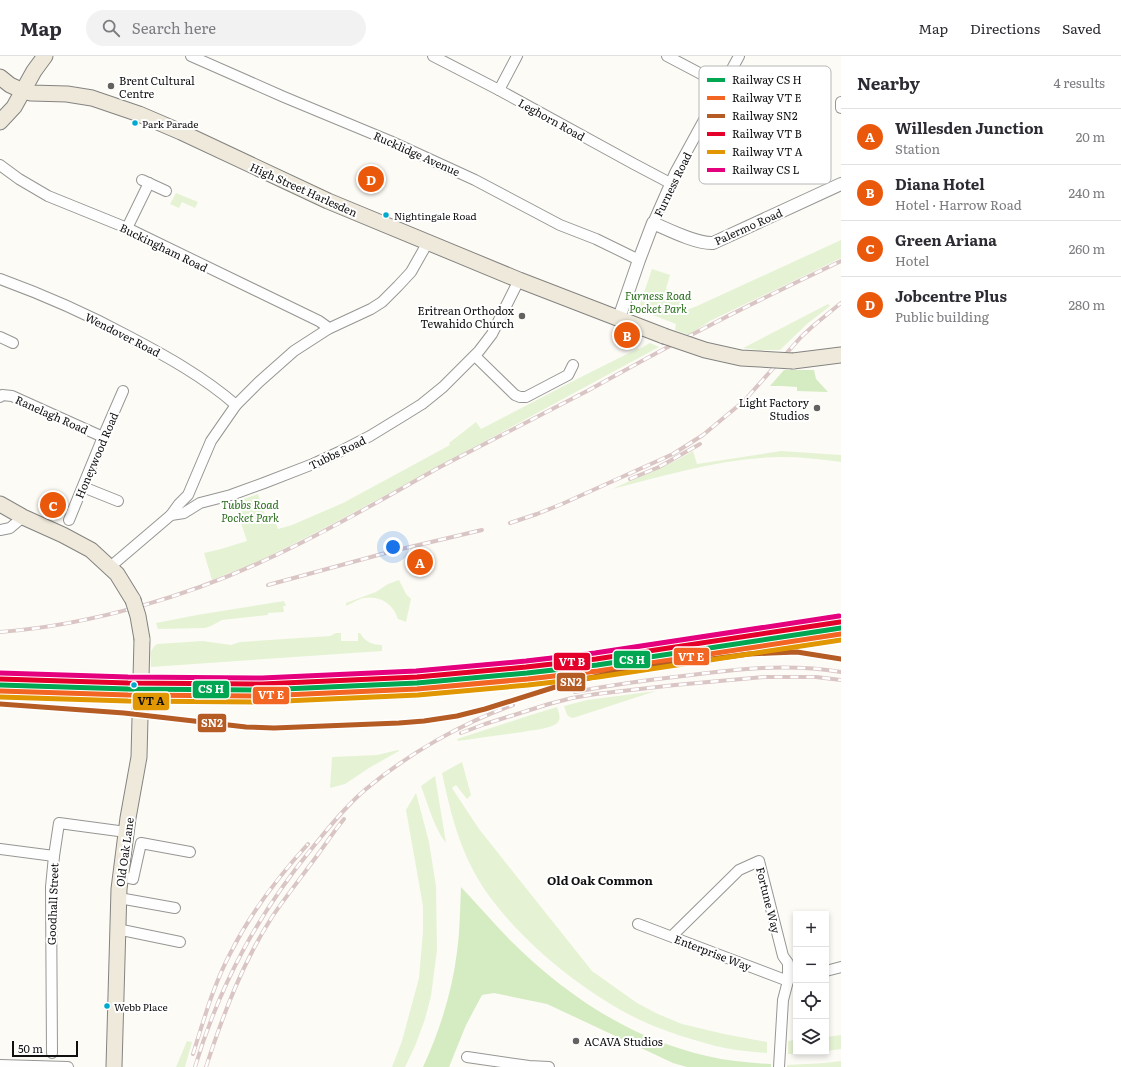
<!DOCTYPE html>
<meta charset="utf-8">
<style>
:root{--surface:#fff;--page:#f2f2f3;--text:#2b2b33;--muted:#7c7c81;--line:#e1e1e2;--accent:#ea580c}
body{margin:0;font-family:Literata,serif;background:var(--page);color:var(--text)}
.controls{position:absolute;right:12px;bottom:12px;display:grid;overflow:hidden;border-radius:0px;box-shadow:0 2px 6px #0003}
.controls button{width:36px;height:36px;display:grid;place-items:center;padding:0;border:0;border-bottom:1px solid var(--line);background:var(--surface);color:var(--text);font:20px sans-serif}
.scale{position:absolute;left:12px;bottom:10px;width:66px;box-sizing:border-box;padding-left:4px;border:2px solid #101010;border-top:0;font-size:11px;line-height:14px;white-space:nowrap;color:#101010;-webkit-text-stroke:3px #fff;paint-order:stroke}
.you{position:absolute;left:393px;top:491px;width:14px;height:14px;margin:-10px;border:3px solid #fff;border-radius:50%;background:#1a73e8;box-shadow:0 0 0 6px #1a73e833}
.badge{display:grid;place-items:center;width:26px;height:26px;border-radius:50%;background:var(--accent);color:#fff;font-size:13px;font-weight:700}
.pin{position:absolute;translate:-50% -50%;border:2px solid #fff;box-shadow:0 1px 4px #0006}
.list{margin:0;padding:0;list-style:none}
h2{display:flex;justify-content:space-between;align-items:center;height:52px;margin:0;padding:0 16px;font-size:17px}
h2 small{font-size:13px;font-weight:400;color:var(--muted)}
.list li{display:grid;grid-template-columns:26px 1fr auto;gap:12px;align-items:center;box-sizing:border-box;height:56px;padding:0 16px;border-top:1px solid var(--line)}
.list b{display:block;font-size:15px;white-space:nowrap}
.list p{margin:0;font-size:13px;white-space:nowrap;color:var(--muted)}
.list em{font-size:13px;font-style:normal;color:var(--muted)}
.icon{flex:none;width:22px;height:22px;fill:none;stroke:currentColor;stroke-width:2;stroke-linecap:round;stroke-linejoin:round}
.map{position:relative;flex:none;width:841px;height:1011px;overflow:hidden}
header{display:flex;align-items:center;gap:24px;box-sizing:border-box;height:56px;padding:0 20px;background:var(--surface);border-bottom:1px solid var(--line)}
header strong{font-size:19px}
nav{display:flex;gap:22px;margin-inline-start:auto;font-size:14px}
.search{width:280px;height:36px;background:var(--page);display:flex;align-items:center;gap:10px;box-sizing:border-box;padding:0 14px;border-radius:22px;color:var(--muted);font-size:15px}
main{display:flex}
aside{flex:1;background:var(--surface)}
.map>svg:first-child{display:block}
</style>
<header>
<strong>Map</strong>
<div class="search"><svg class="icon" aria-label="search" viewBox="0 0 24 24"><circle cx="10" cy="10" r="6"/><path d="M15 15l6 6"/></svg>Search here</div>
<nav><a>Map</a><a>Directions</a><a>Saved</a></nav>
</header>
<main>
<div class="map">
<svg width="841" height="1011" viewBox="0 0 841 1011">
<rect width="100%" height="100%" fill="#fcfbf6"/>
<g fill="#e5f3d4">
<path d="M176 137 198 146 195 152 182 146 179 152 170 148Z"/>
<path d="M841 184V202L710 265 689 279 675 274 676 268 645 256 640 248 652 213 670 219 666 233 684 238 679 257 697 250Z"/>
<path d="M828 248 830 250 807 268 780 294H757L743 292Z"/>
<path d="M650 287 659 291 334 467 262 504 212 524 204 497 221 493 247 485 234 446 258 438 267 465 274 462 278 473 292 469 343 447 450 389 449 387 476 366 481 373 579 322 635 294 637 292 639 293Z"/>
<path d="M693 395 697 408 781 395 841 399V406C821 403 801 401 780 401 723 402 667 419 612 433L677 404Z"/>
<path d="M399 524 406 538 411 543 406 566 398 563C393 546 375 537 358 544 354 546 350 548 346 550V547L376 536 388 528Z"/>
<path d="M284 545 286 550H283L284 556 268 557V559L222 564 211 570 205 572 158 573 156 567 197 559Z"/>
<path d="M336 577H341V585H358V577H360C365 586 373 589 382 589V595L151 611C151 601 148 595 157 588L203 585 231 589 240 586 330 580Z"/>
<path d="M656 635 573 662C566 661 566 655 564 650L587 644Z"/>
<path d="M557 651C559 657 562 664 556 668 549 673 531 674 523 676 501 679 479 682 458 685L457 683 534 658Z"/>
<path d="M398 694 399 695 369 712 345 728 330 732 332 701 377 699Z"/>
<path d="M462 706 471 739 467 743 456 729 452 732 479 773 592 915 637 947 658 958 682 968 724 978 767 986V997C754 996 739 995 725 992 719 991 712 989 705 987 690 983 674 978 659 972 594 948 505 876 473 814 457 784 449 750 442 717Z"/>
<path d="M435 720 446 787C434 772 428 748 421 730Z"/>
<path d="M416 737 429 786 436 830 437 894 431 940 425 963 415 990 405 1011H392L402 985 419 922 423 875V850L406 754Z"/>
<path d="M841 979V993L826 995V981Z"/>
<path d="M796 984V996H816L804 998H788V985Z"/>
<path d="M187 985 192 986 185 1011H176Z"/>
<path d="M841 1005V1011H787V1009L824 1007Z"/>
</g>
<g fill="#d5ecc2">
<path d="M784 314H814L816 323 828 336 797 335V331L781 330H770Z"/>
<path d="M461 831C479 850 495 869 513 887 568 941 632 983 707 1000 728 1005 750 1007 771 1008V1011H687L673 1007 547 948 494 937 482 939 466 969 449 1011H423C440 974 452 936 457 896 460 875 460 853 461 831Z"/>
</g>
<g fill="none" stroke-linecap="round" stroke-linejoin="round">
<g stroke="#969694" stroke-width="12">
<g id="minor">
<path d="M191 0 284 41 390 85 475 124 560 169 596 183 639 204"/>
<path d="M433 0 499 34 634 108 670 127"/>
<path d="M667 0 722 29"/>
<path d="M499 34 517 0"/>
<path d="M841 46V52"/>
<path d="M0 109 19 123 48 140 127 172 319 265 326 270 328 273"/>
<path d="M142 124 166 135"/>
<path d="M653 167 675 117 739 0"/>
<path d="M127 172 149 127"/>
<path d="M0 223C44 239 87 258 128 280 166 300 204 321 236 349"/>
<path d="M0 281 13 287"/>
<path d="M475 300 515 339 520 341H526L568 319 573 309"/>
<path d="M0 341 2 339 12 340 103 381"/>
<path d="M83 431 118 445"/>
<path d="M171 459 179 448 188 439 211 385 236 349 259 326 294 295 328 273 371 253 382 246 398 230 411 216 428 186"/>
<path d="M69 464 103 381 123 335"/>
<path d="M0 474 10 472 23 461"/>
<path d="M110 511 171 459 184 457 200 447 231 439 264 427 313 408 339 396 370 380 406 358 422 348 443 331 479 295 492 278 519 224"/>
<path d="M0 793 54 800"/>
<path d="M121 820 133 823 141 787 190 796"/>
<path d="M119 842 175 852"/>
<path d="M638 868 788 925"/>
<path d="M117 873 180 886"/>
<path d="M672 880 739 814 759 805 783 900 788 907V925L783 944 779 1011"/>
<path d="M826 915 841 911"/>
<path d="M52 997 51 831 54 800 59 767 126 776"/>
<path d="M467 1001 529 1010 549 1011"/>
<path d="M0 1009 68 1011"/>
</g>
</g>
<g stroke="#969694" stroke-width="14">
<path id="tertiary" d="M619 262 639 204 653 167C669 174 697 188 713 187L841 128"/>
</g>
<g stroke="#848381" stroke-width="17">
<g id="primary">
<path d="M0 21 10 29 23 35 31 37 67 38 92 42 139 58 181 76 328 145 519 224 664 280"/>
<path d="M0 66 14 51 34 15 45 0"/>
<path d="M793 305 841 299"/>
<path d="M0 448 23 461 63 479 91 494 117 518 133 544"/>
<path d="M114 1011 119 833 128 762 139 701 142 583"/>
</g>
</g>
<use href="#minor" stroke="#fffefe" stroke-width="10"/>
<use href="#tertiary" stroke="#fffefe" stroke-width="12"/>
<use href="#primary" stroke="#eee9da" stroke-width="15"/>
<g stroke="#dac5c5" stroke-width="4">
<g id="rail">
<path d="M630 423 659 411 700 388"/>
<path d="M510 467 537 458 562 448 673 398 703 379 744 345 801 281 813 270 841 247"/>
<path d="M268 529 393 495 482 474"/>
<path d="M0 576C92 569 193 539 276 499 332 473 386 441 440 411 490 385 539 360 589 334 624 315 659 295 695 277 743 252 792 228 841 205"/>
<path d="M575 636C611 629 647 624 683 620 737 613 787 607 841 616"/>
<path d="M461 677 485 668 549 648 572 642 596 638 675 629 764 621H816L841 624"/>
<path d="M193 998C204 963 214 927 232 894 252 855 279 820 308 788"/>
<path d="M195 1011C220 928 258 858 313 791 329 771 346 750 366 733 408 698 462 667 513 649"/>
<path d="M206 1011C223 959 242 908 272 861 287 839 303 819 319 797 327 786 335 774 344 763"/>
</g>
</g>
<use href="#rail" stroke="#fff" stroke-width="2.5" stroke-dasharray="8" stroke-linecap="butt"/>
<g stroke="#848381" stroke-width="17" stroke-linecap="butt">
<g id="primary-bridge">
<path d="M664 280 705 294 741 302 793 305"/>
<path d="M133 544 138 560 142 583"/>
</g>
</g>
<use href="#primary-bridge" stroke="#eee9da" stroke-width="15"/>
<g stroke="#fff" stroke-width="8">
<path id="rail-1" d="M0 629 128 633 262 634 417 627 527 617 597 609 841 572"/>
</g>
<g stroke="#fff" stroke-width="8">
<path id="rail-2" d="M0 635 128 639 262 640 417 633 528 623 598 615 841 578"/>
</g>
<g stroke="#fff" stroke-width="8">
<path id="rail-3" d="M0 648 124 657 246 671 274 672 399 667 424 665 457 660 485 653 571 626 612 617 651 611 749 598 771 597 797 596 841 603"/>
</g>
<g stroke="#fff" stroke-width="8">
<path id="rail-4" d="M0 623 128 627 262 628 417 621 526 611 596 603 840 566"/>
</g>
<g stroke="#fff" stroke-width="8">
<path id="rail-5" d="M0 641 128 645 262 646 418 639 528 629 598 621 841 584"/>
</g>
<g stroke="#fff" stroke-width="8">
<path id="rail-6" d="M0 617 128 621 262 622 416 615 526 605 595 597 839 560"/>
</g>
<use href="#rail-1" stroke="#00a651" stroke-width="5"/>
<use href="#rail-2" stroke="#f26522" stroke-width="5"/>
<use href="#rail-3" stroke="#b55b24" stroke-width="5"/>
<use href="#rail-4" stroke="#e4002b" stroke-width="5"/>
<use href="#rail-5" stroke="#e09702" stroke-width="5"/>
<use href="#rail-6" stroke="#e5007d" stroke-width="5"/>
</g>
<g fill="#636260" stroke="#fff" stroke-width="1.5">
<circle cx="111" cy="30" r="4"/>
<circle cx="522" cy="260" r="4"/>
<circle cx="817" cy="352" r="4"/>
<circle cx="576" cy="985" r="4"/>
</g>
<g fill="#00a9ce" stroke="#fff" stroke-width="1.5">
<circle cx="135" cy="67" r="3.5"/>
<circle cx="386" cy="159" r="3.5"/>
<circle cx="134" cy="629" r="3.5"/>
<circle cx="107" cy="950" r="3.5"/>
</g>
<g text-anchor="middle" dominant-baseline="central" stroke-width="4" stroke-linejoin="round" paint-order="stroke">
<g font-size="10" fill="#101010" stroke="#fff" text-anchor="start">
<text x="142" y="67">Park Parade</text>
<text x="394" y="159">Nightingale Road</text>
<text x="114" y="950">Webb Place</text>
</g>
<g font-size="11" fill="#101010" stroke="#fff" text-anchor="start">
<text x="119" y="24">Brent Cultural<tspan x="119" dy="13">Centre</tspan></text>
<text x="514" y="254" text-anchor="end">Eritrean Orthodox<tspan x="514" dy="13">Tewahido Church</tspan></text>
<text x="809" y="346" text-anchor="end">Light Factory<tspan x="809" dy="13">Studios</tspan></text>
<text x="584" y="985">ACAVA Studios</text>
</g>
<g font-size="11" fill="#101010" stroke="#fff">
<text transform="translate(552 63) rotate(29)">Leghorn Road</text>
<text transform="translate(417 97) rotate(24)">Rucklidge Avenue</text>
<text transform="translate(672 128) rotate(-64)">Furness Road</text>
<text transform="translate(304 133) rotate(24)">High Street Harlesden</text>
<text transform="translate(748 170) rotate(-24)">Palermo Road</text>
<text transform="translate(164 191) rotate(26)">Buckingham Road</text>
<text transform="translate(123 278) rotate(27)">Wendover Road</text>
<text transform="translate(52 358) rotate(24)">Ranelagh Road</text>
<text transform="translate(337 396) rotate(-26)">Tubbs Road</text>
<text transform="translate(96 399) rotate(-67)">Honeywood Road</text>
<text transform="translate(124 796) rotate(-82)">Old Oak Lane</text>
<text transform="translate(769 844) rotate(76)">Fortune Way</text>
<text transform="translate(52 848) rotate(-88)">Goodhall Street</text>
<text transform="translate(713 896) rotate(21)">Enterprise Way</text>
</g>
<g font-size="11" font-style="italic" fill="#296e1b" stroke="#fff">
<text x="658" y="239">Furness Road<tspan x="658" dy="13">Pocket Park</tspan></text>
<text x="250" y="448">Tubbs Road<tspan x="250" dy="13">Pocket Park</tspan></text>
</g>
<g font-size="12" font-weight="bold" fill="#101010" stroke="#fff">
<text x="600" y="824">Old Oak Common</text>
</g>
</g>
<rect x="699" y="10" width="132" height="118" rx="6" fill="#fff" stroke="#b7b7b7" stroke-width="1"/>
<rect x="707" y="22" width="18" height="4" fill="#00a651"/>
<rect x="707" y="40" width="18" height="4" fill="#f26522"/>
<rect x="707" y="58" width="18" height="4" fill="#b55b24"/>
<rect x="707" y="76" width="18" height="4" fill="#e4002b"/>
<rect x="707" y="94" width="18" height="4" fill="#e09702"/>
<rect x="707" y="112" width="18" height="4" fill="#e5007d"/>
<g font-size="11" fill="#101010">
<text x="732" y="28">Railway CS H</text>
<text x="732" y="46">Railway VT E</text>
<text x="732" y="64">Railway SN2</text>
<text x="732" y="82">Railway VT B</text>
<text x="732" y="100">Railway VT A</text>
<text x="732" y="118">Railway CS L</text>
</g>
<g stroke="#fff" stroke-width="1.5">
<rect x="673" y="591" width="37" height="19" rx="4" fill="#f26522"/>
<rect x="613" y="594" width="38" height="19" rx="4" fill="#00a651"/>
<rect x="553" y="596" width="38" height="19" rx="4" fill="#e4002b"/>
<rect x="556" y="616" width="30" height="20" rx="4" fill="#b55b24"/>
<rect x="192" y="624" width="38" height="19" rx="4" fill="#00a651"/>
<rect x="252" y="630" width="38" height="19" rx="4" fill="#f26522"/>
<rect x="132" y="636" width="38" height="19" rx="4" fill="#e09702"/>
<rect x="197" y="657" width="30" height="20" rx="4" fill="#b55b24"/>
</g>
<g font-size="11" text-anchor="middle" font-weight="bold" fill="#fff">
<text x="691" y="605">VT E</text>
<text x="632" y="608">CS H</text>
<text x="572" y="610">VT B</text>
<text x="571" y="630">SN2</text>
<text x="211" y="637">CS H</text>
<text x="271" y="643">VT E</text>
<text x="212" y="671">SN2</text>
</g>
<g font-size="11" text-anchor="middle" font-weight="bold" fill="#111">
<text x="151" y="649">VT A</text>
</g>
</svg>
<div class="controls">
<button>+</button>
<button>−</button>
<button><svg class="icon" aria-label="locate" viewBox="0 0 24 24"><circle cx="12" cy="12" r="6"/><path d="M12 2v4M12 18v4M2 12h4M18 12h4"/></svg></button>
<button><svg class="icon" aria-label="layers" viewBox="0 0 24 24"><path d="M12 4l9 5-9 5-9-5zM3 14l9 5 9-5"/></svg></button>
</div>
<div class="scale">50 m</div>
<div class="you"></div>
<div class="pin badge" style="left:420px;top:506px">A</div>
<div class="pin badge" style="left:627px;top:279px">B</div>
<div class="pin badge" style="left:53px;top:449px">C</div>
<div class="pin badge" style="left:371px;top:123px">D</div>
</div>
<aside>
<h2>Nearby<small>4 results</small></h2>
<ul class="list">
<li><span class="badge">A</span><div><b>Willesden Junction</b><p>Station</p></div><em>20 m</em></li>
<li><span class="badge">B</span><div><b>Diana Hotel</b><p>Hotel · Harrow Road</p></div><em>240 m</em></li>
<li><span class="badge">C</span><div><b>Green Ariana</b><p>Hotel</p></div><em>260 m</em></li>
<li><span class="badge">D</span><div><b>Jobcentre Plus</b><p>Public building</p></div><em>280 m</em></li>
</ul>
</aside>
</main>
